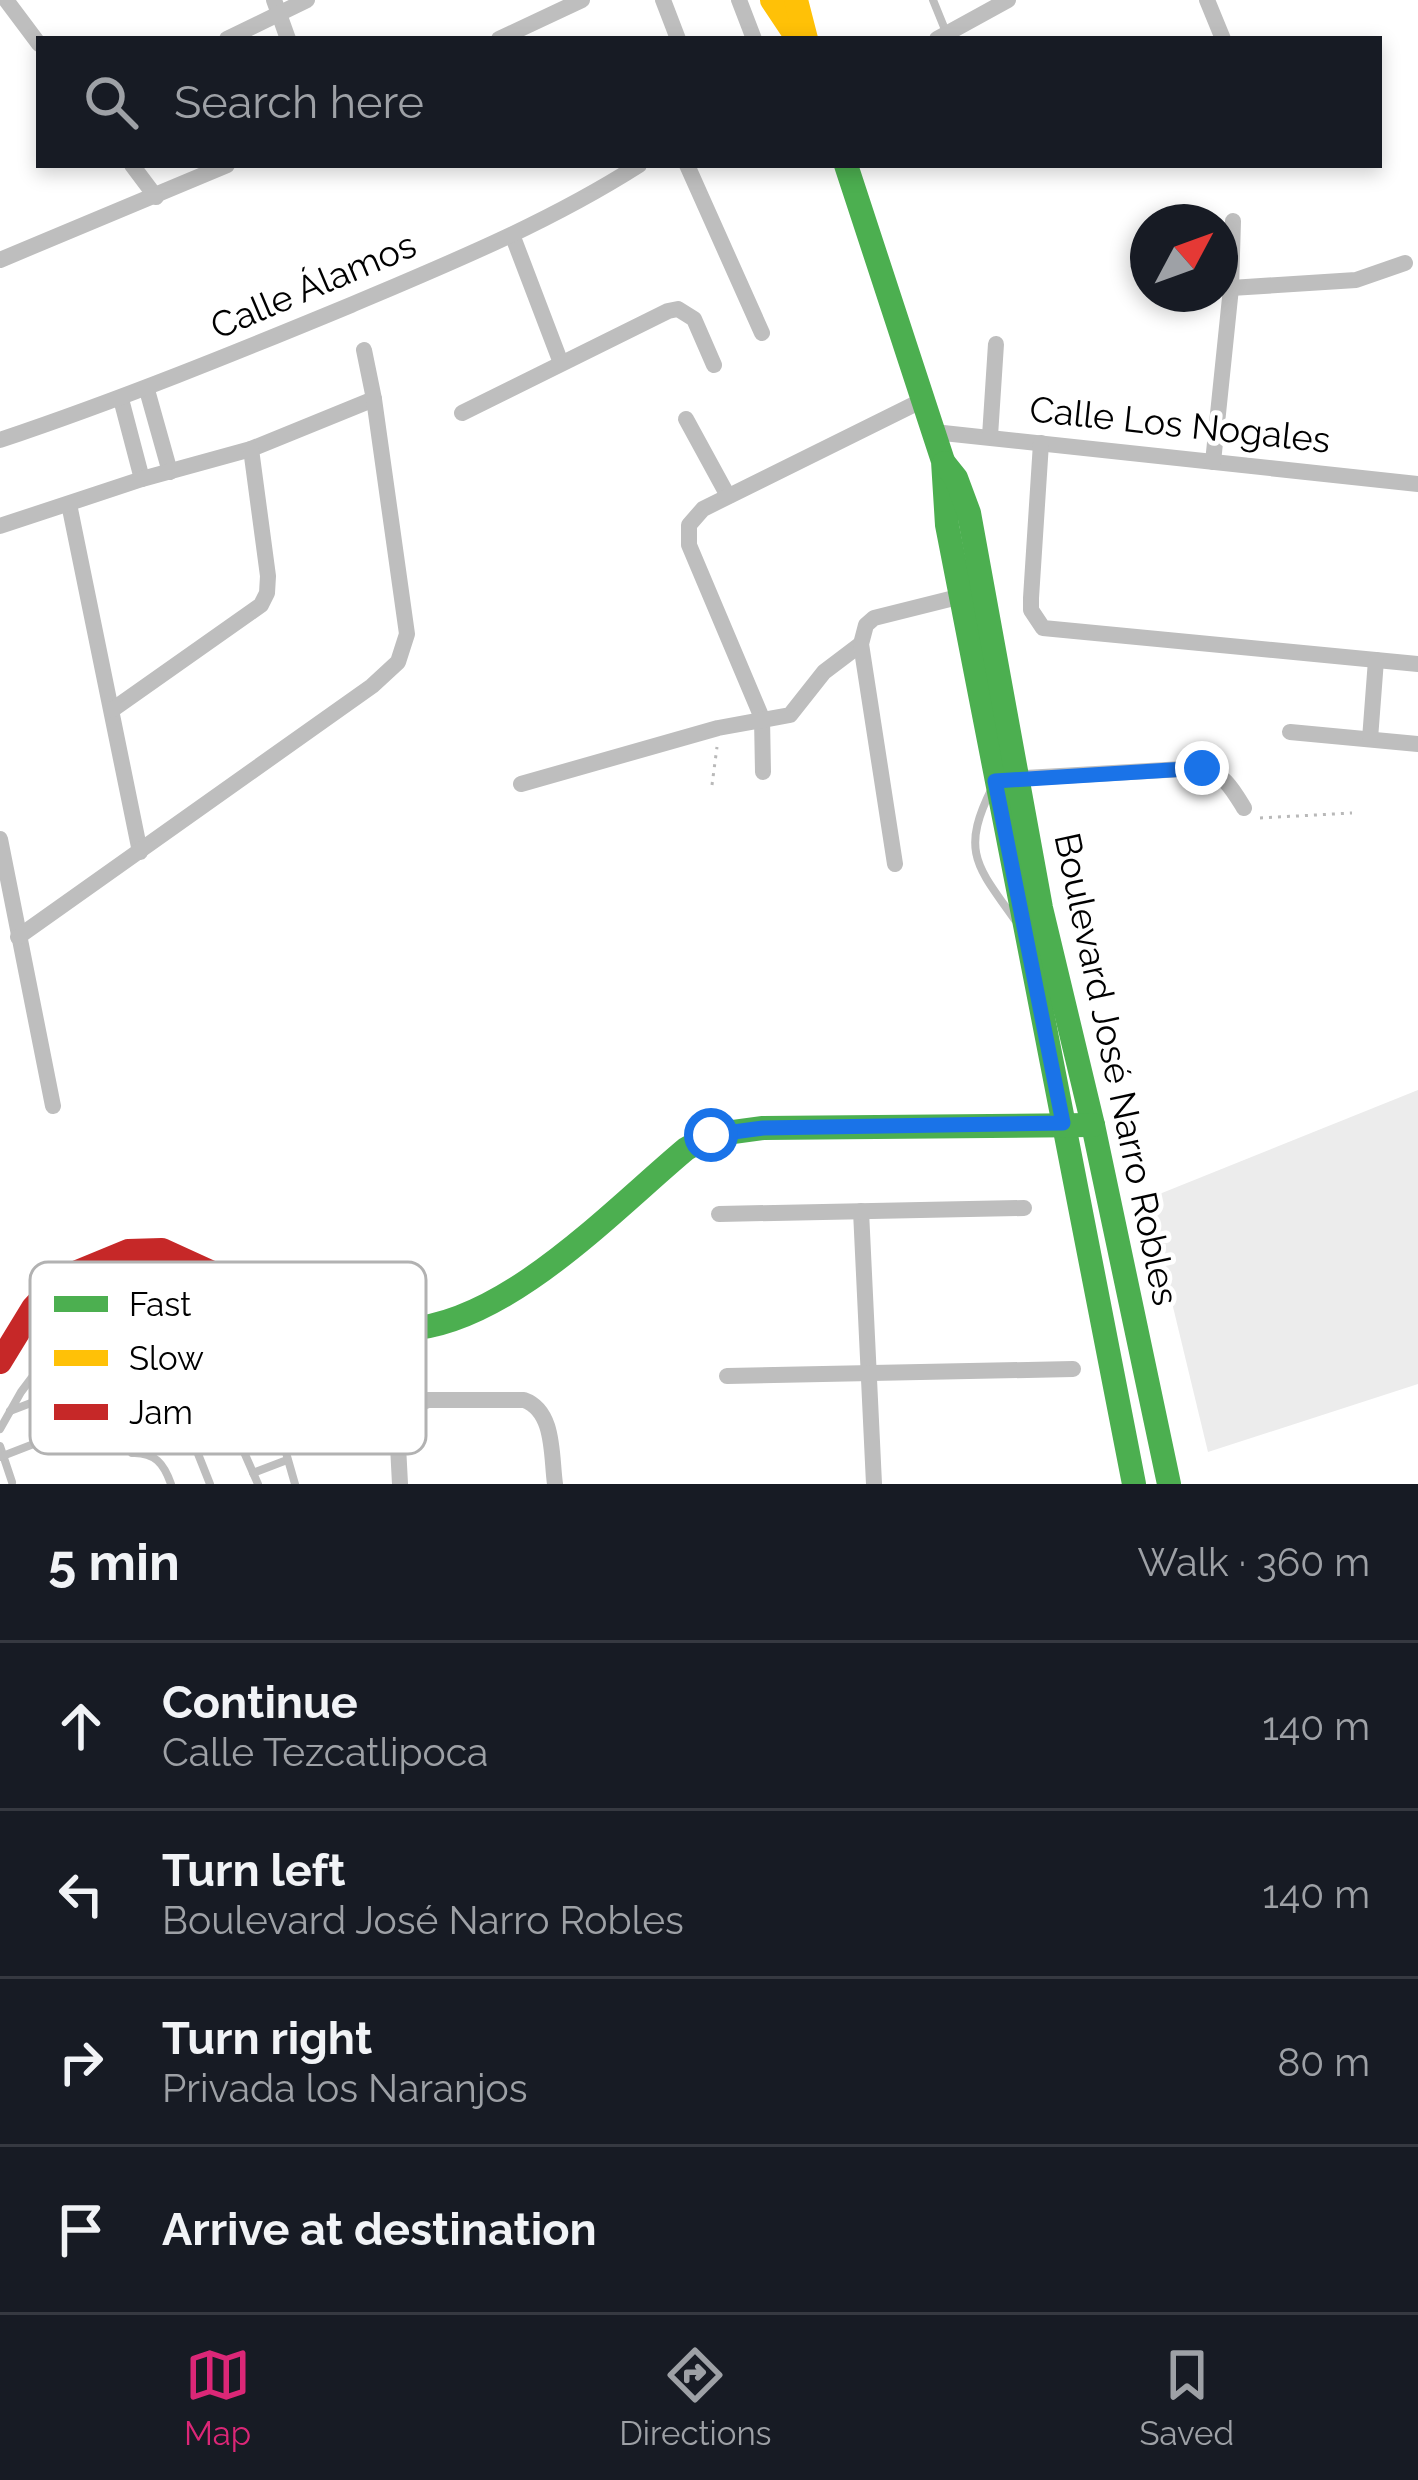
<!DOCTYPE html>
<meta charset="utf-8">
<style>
:root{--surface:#171b24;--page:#242831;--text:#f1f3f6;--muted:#9ea1a6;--line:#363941;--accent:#db2777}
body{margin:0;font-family:Raleway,sans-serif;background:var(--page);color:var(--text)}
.compass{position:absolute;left:1130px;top:204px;width:108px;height:108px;border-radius:50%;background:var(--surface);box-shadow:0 6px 18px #0003;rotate:49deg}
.stop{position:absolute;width:36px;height:36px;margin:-27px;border:9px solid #1a73e8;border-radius:50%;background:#fff}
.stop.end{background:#1a73e8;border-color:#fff;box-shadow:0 3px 12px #0008}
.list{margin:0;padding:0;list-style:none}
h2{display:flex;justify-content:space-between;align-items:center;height:156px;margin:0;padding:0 48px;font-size:51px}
h2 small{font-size:39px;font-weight:400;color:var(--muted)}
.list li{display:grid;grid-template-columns:78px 1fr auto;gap:36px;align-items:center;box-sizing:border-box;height:168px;padding:0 48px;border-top:3px solid var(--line)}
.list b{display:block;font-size:45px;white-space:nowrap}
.list p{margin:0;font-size:39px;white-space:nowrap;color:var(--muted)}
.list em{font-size:39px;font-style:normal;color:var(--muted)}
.icon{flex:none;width:66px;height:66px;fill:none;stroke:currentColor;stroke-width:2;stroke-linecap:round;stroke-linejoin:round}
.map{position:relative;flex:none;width:1418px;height:1484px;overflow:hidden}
.search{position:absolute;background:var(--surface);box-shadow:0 6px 18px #0003;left:36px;right:36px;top:36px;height:132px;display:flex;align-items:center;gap:30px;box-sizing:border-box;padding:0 42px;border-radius:0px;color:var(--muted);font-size:45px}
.sheet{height:828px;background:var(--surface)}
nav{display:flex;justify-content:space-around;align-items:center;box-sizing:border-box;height:168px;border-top:3px solid var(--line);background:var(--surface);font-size:33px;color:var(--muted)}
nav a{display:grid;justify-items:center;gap:6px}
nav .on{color:var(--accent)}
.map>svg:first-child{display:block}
</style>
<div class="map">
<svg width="1418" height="1484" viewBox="0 0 1418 1484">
<rect width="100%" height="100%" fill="#fff"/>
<path fill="#ececec" d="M1418 1090V1384L1208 1452 1147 1199Z"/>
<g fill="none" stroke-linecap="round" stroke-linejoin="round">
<g stroke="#b9b9b9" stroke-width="3" stroke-dasharray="3 6" stroke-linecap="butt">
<path d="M712 785 717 747"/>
<path d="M1260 818 1352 813"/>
</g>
<g stroke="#bebebe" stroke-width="8">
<path d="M933 0 946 32"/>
<path d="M992 788C960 852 977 866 1015 920"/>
<path d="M132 1288 210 1484"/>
<path d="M48 1357 146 1321"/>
<path d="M10 1411 130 1365"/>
<path d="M0 1429 21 1392 85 1307 103 1306 117 1332"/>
<path d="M0 1446 12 1482"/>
<path d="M132 1453C155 1452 164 1464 171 1484"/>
<path d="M0 1457 258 1357"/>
<path d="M253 1473 287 1460"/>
<path d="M258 1484 182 1311 189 1300 196 1299 231 1315 252 1334 295 1484"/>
</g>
<g stroke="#bebebe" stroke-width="16">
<path d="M6 0 39 44"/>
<path d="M274 0 288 39"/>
<path d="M663 0 678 39"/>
<path d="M739 0 754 39"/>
<path d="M1207 0 1223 39"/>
<path d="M227 39 307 0"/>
<path d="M499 39 582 0"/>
<path d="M937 39 1008 0"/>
<path d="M132 165 156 197"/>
<path d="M687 165 762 333"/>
<path d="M513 237 561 363"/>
<path d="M0 260 227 165"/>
<path d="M1231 288 1356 280 1405 263"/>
<path d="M147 390 170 472"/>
<path d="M121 399 142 479"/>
<path d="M462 413 668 311 678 309 694 319 714 365"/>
<path d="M686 419 728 496"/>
<path d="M934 432 1418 484"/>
<path d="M990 436 996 344"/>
<path d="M0 440C119 400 235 353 351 305 450 263 548 223 639 165"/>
<path d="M1041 443 1031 598V610L1043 628 1418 664"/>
<path d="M1213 462 1231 288 1233 221"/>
<path d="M69 504 140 852"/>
<path d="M0 526 142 479 251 449 374 399"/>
<path d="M112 710 261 605 267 593 268 576 251 449"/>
<path d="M1290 732 1418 744"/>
<path d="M1370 739 1376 660"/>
<path d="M763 772 762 718 689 545V525L703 509 925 399"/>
<path d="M1008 779 1201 768C1224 773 1233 790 1244 808"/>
<path d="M521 784 718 728 790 715 824 672 861 644"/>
<path d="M0 839 53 1106"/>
<path d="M895 864 861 644 866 625 874 618 970 594"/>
<path d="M18 937 372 686 398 662 407 634 374 399 364 350"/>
<path d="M861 1211 874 1484"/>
<path d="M719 1214 1024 1208"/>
<path d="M727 1376 1073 1369"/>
<path d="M400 1484 397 1426 407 1408 428 1400H524C555 1411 551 1456 555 1484"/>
</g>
<g stroke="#4caf50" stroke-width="24">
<path d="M846 165 943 461 947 525 1134 1484"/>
<path d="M944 463 956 478 969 513 1041 908 1093 1125 1169 1484"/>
<path d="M408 1329C507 1323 613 1210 686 1149L711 1135 763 1128 1093 1125"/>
</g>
<g stroke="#ffc107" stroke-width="24">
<path d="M772 0 798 39"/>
<path d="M796 0 806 39"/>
</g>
<path stroke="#c62828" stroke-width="24" d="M0 1362 33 1308 60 1279 128 1251 162 1250 320 1322 358 1331 408 1329"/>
</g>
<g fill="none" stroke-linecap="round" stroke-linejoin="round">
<path stroke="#1a73e8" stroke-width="15" d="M711 1135 763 1128 1063 1123 995 781 1202 768"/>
</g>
<g text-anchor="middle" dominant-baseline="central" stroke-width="10" stroke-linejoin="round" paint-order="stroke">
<g font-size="36" fill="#000" stroke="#fff">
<text transform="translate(313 285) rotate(-23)">Calle Álamos</text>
<text transform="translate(1180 424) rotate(6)">Calle Los Nogales</text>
<text transform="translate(1117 1069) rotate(78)">Boulevard José Narro Robles</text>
</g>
</g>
<rect x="30" y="1262" width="396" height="192" rx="18" fill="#fff" stroke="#b2b2b2" stroke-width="3"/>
<rect x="54" y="1296" width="54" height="16" fill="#4caf50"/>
<rect x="54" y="1350" width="54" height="16" fill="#ffc107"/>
<rect x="54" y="1404" width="54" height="16" fill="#c62828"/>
<g font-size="33" fill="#000">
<text x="129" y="1316">Fast</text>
<text x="129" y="1370">Slow</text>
<text x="129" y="1424">Jam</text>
</g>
</svg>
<svg class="compass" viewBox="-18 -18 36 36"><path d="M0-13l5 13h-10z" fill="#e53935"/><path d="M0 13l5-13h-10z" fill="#9ea1a6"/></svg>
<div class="stop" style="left:711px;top:1135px"></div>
<div class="stop end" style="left:1202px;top:768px"></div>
<div class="search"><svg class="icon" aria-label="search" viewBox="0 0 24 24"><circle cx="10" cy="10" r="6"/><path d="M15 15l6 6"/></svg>Search here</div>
</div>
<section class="sheet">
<h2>5 min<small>Walk · 360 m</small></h2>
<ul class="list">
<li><svg class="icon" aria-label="ahead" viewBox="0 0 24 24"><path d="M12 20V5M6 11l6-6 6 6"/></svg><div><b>Continue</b><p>Calle Tezcatlipoca</p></div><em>140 m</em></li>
<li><svg class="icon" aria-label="left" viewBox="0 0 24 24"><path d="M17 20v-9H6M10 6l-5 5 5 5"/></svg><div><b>Turn left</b><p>Boulevard José Narro Robles</p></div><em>140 m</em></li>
<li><svg class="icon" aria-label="right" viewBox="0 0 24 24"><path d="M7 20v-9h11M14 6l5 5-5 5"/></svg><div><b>Turn right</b><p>Privada los Naranjos</p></div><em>80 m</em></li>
<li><svg class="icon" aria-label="arrive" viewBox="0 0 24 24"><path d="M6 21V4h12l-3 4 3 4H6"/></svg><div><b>Arrive at destination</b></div></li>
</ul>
</section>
<nav>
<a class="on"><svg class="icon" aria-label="map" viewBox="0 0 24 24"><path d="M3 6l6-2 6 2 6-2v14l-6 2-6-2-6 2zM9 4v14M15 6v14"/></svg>Map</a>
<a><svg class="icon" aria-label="directions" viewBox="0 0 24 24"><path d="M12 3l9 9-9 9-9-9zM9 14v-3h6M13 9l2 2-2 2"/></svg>Directions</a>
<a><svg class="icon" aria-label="saved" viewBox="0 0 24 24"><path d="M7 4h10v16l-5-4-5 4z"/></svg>Saved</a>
</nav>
